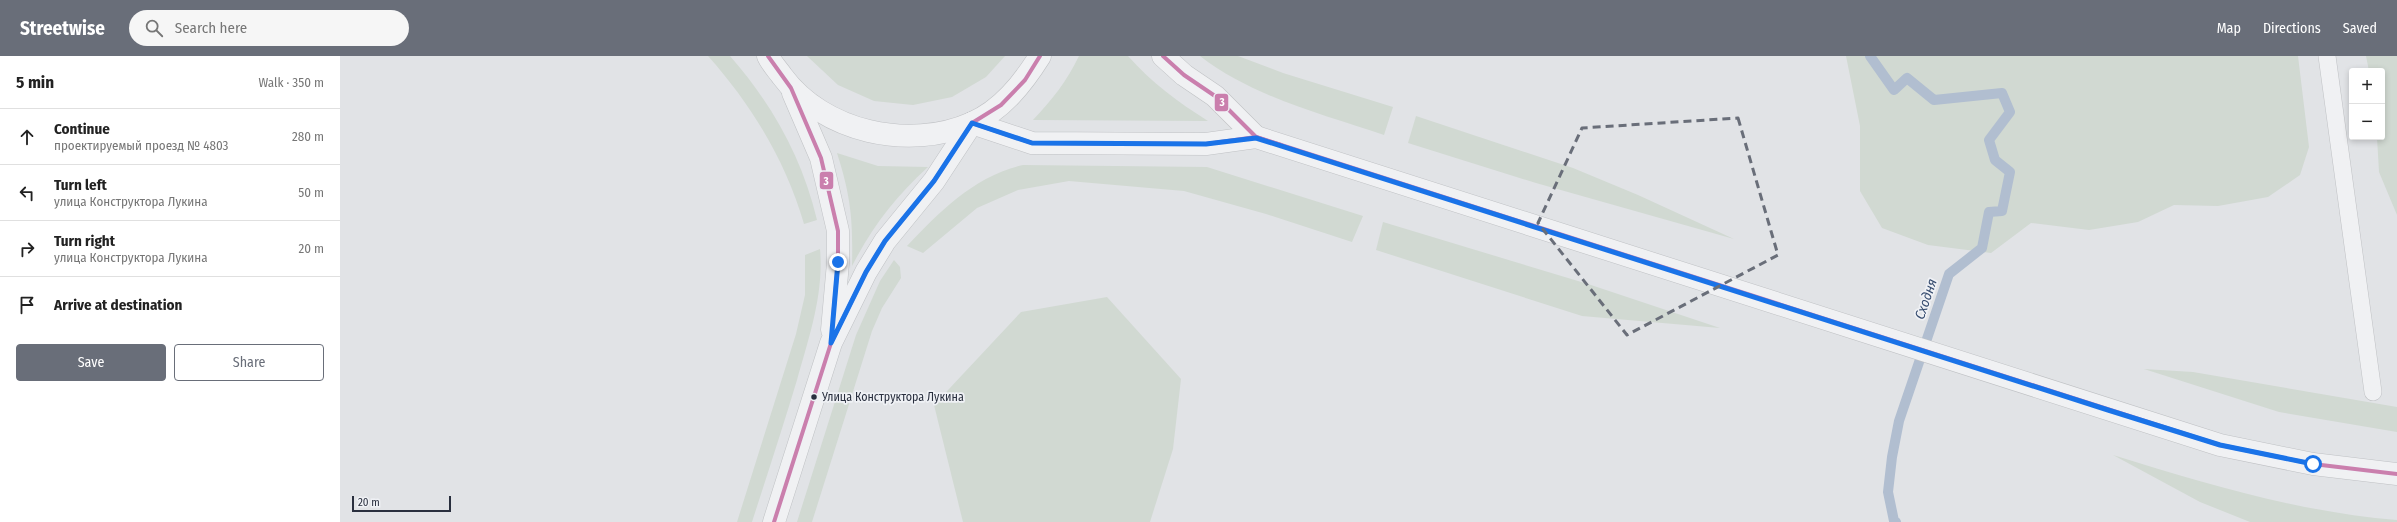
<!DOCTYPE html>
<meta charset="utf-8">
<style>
:root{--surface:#fff;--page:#f6f6f6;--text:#222;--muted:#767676;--line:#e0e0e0;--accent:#696e79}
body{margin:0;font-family:"Fira Sans Condensed",sans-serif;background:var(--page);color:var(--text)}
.controls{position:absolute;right:12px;top:12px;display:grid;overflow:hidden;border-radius:4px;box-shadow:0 2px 6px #0003}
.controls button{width:36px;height:36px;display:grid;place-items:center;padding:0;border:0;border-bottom:1px solid var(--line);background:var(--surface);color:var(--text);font:20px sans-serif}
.scale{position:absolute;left:12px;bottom:10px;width:99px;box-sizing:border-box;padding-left:4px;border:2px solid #292f3e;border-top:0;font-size:11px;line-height:14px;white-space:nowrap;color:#292f3e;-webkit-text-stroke:3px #eff1f5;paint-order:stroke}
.stop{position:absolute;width:12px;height:12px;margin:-9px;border:3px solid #1a73e8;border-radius:50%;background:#fff}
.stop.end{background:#1a73e8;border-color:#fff;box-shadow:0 1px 4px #0008}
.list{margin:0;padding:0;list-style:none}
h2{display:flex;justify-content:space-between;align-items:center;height:52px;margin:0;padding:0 16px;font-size:17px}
h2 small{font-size:13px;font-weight:400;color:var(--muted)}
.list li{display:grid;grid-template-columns:26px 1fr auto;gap:12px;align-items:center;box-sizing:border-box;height:56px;padding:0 16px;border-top:1px solid var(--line)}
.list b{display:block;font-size:15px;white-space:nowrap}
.list p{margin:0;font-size:13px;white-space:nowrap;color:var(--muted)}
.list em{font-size:13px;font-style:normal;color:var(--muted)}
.actions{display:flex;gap:8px;padding:12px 16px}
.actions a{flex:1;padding:9px 0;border:1px solid var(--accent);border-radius:4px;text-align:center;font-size:14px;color:var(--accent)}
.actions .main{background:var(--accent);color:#fff}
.icon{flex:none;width:22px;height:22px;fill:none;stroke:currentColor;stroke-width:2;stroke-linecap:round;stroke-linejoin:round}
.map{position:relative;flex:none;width:2057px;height:466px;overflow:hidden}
header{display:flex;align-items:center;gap:24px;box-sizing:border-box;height:56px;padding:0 20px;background:var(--accent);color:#fff}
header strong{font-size:19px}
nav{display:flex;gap:22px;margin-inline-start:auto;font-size:14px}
.search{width:280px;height:36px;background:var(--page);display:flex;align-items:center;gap:10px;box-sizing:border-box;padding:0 14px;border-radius:22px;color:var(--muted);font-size:15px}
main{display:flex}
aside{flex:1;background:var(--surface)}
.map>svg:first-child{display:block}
</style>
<header>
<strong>Streetwise</strong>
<div class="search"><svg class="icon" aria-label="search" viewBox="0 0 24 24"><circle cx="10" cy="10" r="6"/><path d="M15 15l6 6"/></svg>Search here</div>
<nav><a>Map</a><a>Directions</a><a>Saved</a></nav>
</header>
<main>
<aside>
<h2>5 min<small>Walk · 350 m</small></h2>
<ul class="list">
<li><svg class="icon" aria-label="ahead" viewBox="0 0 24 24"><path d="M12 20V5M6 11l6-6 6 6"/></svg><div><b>Continue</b><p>проектируемый проезд № 4803</p></div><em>280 m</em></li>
<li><svg class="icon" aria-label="left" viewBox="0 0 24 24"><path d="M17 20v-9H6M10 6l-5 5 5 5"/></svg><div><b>Turn left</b><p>улица Конструктора Лукина</p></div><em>50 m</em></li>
<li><svg class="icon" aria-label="right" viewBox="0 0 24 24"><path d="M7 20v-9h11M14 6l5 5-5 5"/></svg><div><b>Turn right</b><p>улица Конструктора Лукина</p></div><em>20 m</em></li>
<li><svg class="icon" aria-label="arrive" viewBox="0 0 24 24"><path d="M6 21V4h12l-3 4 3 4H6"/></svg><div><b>Arrive at destination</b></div></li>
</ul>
<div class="actions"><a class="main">Save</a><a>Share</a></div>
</aside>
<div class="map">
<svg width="2057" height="466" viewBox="0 0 2057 466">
<rect width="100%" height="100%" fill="#e1e3e6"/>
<g fill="#d1d9d2">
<path d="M368 0H390C432 48 462 101 477 164L464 168C446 105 411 48 368 0Z"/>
<path d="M467 0H665L646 21 612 41 573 49 534 45 498 29Z"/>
<path d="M739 0H788C812 27 838 46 868 65L693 64C712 44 727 25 739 0Z"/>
<path d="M860 0H898L943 17 1053 51 1044 79C982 58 913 41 860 0Z"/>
<path d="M1506 0H1958L1969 91 1960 119 1928 141 1878 150 1834 149 1798 166 1749 174 1691 167 1651 197 1588 189 1542 172 1520 135V70Z"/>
<path d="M2026 0H2057V159L2039 116 2037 81H2042V15H2029Z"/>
<path d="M1076 60 1233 112 1298 139 1394 183 1196 127 1068 87Z"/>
<path d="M497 97 538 110 588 111C555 141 532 171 512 210 513 164 511 141 497 97Z"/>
<path d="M683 109 867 111 1023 160 1012 186 926 158 844 135 729 125 678 134 637 152 583 197 567 190C600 155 635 120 683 109Z"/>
<path d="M1043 166 1248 228 1380 272 1242 260 1036 194Z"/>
<path d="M480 193C484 238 469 281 457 324 443 371 427 419 412 466H397L456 278 465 239V199Z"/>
<path d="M554 204 560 211 561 222 542 252 532 275 472 466H457L516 279 540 225Z"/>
<path d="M767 241 841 323 833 393 810 466H623L594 349 681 256Z"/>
<path d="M1804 313 1853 316 2057 351V376L1939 356Z"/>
<path d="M1773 399C1867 428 1959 456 2057 464V466H1910L1860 446Z"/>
</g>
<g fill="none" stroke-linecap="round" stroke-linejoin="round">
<path stroke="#b1bed0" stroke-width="10" d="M1530 0 1554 34 1567 22 1594 44 1662 37 1670 56 1649 84 1655 104 1670 116 1662 155 1649 156 1642 192 1609 218 1559 365 1552 401 1548 436 1554 465 1556 466"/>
<g stroke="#bfc1c4" stroke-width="18">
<path id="service" d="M1987 0 2033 336"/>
</g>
<g stroke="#bfc1c4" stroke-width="23">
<g id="minor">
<path d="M428 0C431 7 438 14 442 20 483 76 569 95 632 67 662 54 683 27 700 0"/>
<path d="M823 0 844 19 875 40 916 81"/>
<path d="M453 37 481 102 498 175V207L492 274"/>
<path d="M632 67 692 87 866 88 916 81 1880 389 1973 408 2057 418"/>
<path d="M434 466 491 287 526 216 545 185 594 125 632 67"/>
</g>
</g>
<use href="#service" stroke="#f0f1f3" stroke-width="17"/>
<use href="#minor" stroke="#f0f1f3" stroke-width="22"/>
<g stroke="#eff1f5" stroke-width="7">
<g id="bus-1">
<path d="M428 0 451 32 481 102 498 175V207L493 262"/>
<path d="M823 0 844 19 875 40 916 81 941 89"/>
<path d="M632 67 692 87 866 88 916 81 1880 389 1973 408 2057 418"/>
<path d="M434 466 491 287 526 216 545 185 594 125 632 67 661 49 685 24 700 0"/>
</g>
</g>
<use href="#bus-1" stroke="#ca7fad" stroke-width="4"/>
</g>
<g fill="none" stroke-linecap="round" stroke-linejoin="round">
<path stroke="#1a73e8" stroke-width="5" d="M498 206 491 287 526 216 545 185 594 125 632 67 692 87 866 88 916 82 1768 354 1880 389 1973 408"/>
</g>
<path fill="none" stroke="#696e79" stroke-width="3" stroke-dasharray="8 5" stroke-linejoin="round" d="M1398 62 1438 199 1287 279 1198 167 1242 72Z"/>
<circle fill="#292f3e" stroke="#eff1f5" stroke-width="1.5" cx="474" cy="341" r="3.5"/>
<g text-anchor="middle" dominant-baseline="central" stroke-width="3.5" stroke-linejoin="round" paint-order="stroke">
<g font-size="12" fill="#292f3e" stroke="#eff1f5" text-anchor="start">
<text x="482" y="341">Улица Конструктора Лукина</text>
</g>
<g font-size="14" font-style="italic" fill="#364c6f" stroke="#eff1f5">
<text transform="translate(1586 243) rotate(-71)">Сходня</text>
</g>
</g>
<g stroke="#eff1f5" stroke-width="1.5">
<rect x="874" y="37" width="15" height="19" rx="4" fill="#ca7fad"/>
<rect x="479" y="115" width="15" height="19" rx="4" fill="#ca7fad"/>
</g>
<g font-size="11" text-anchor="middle" font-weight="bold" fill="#fff">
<text x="882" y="50">3</text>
<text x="486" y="129">3</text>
</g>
</svg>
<div class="controls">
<button>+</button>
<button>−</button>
</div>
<div class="scale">20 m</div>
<div class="stop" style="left:1973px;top:408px"></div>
<div class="stop end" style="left:498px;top:206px"></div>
</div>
</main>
